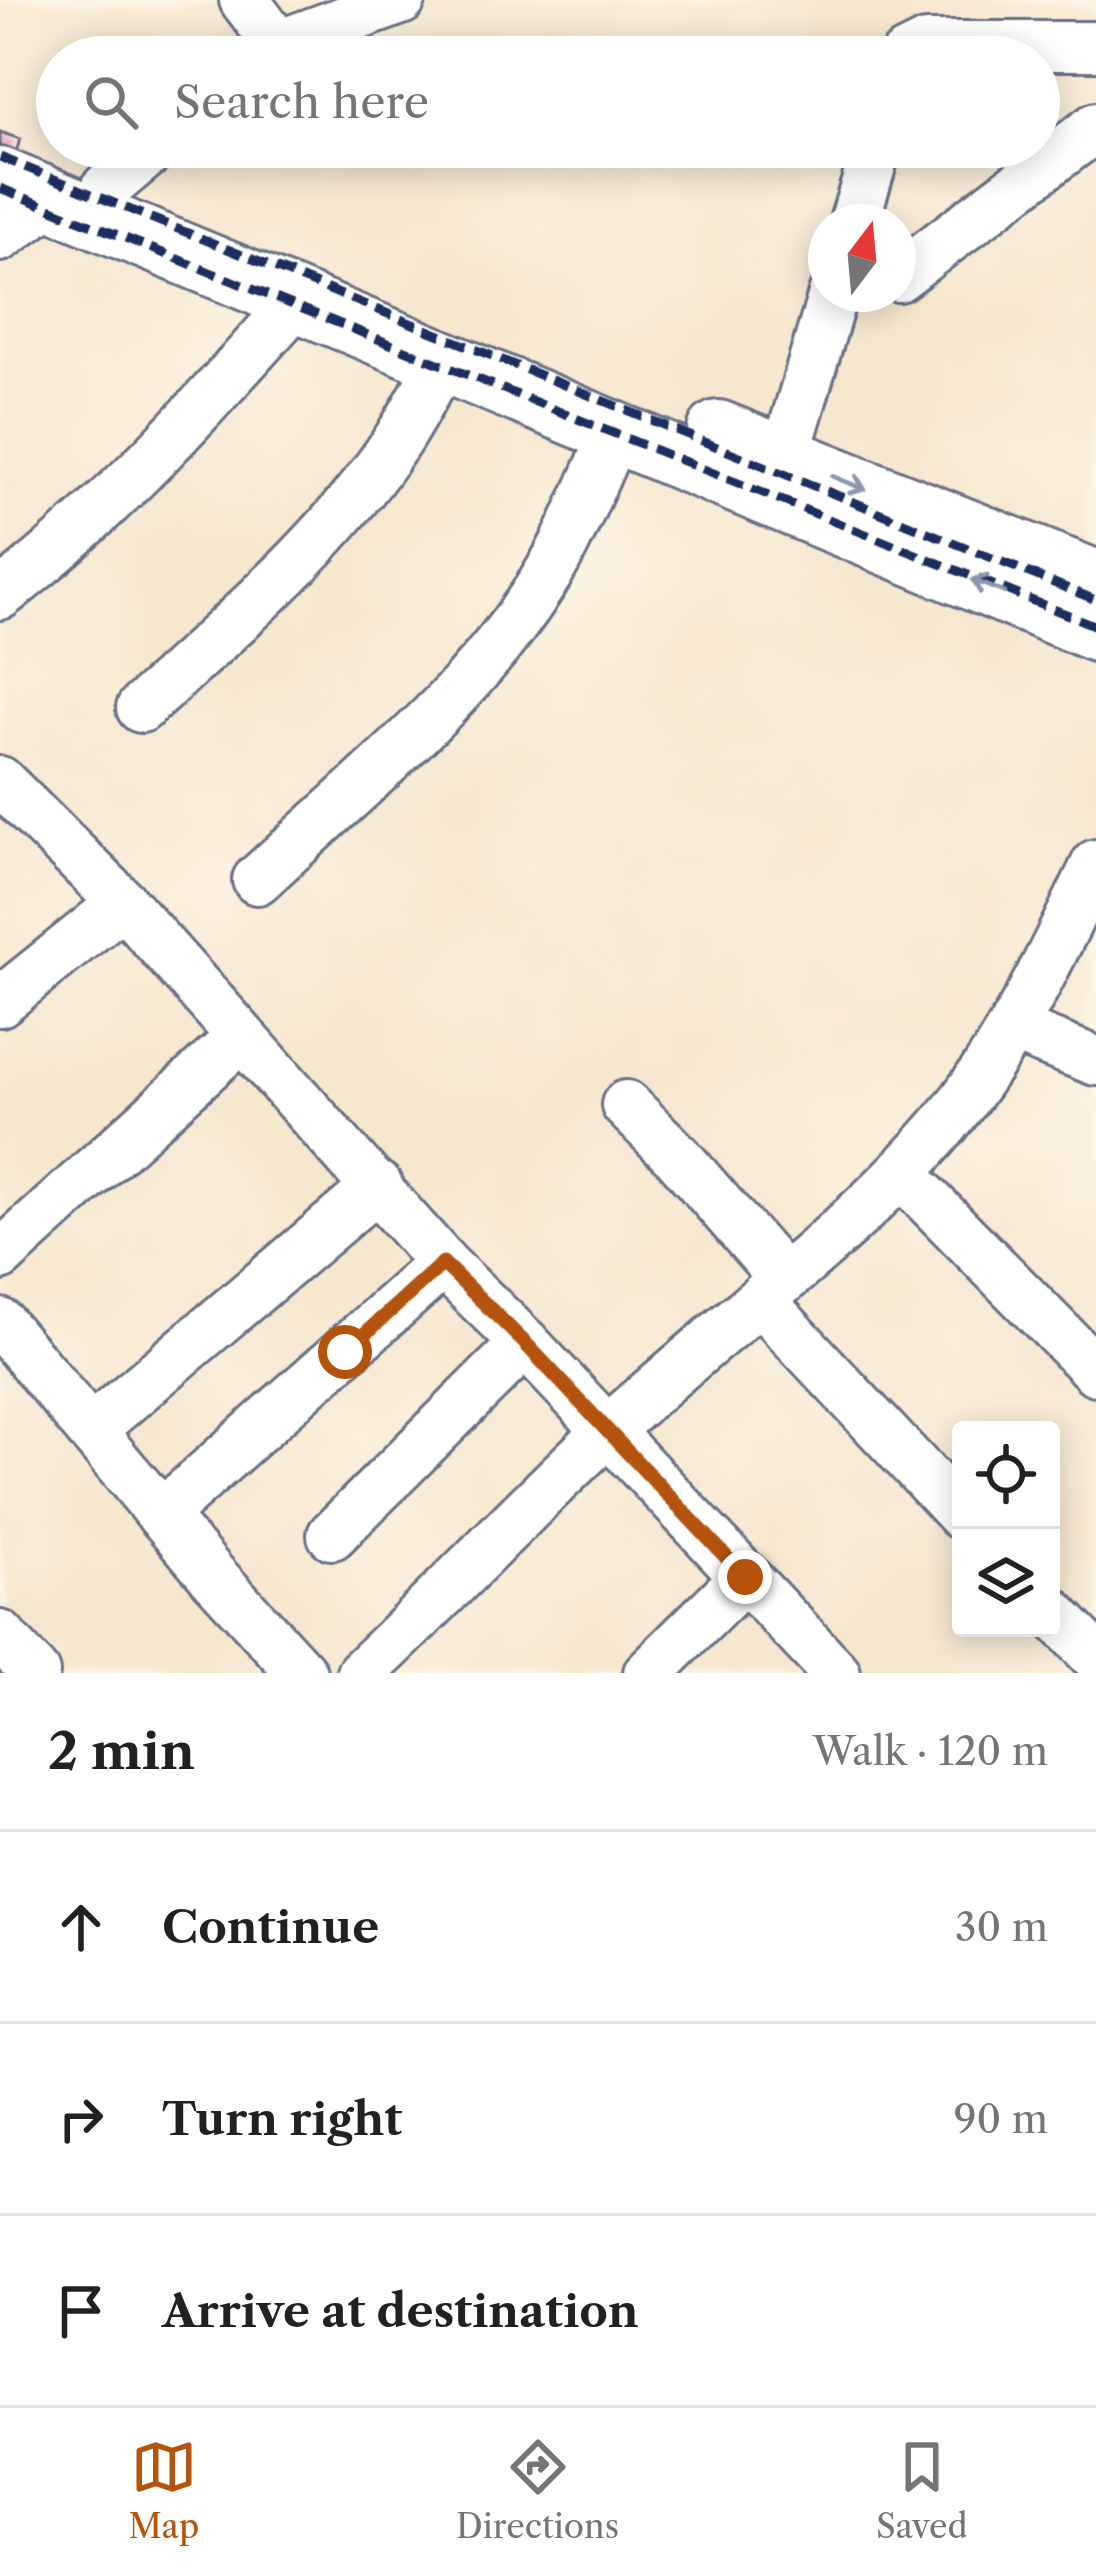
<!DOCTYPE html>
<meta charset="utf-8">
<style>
:root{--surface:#fff;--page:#f6f6f6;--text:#202124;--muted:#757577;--line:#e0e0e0;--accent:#b45309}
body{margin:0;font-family:"Libre Caslon Text",serif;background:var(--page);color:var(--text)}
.controls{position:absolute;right:36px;bottom:36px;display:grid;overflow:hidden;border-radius:12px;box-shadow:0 6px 30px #0003}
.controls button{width:108px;height:108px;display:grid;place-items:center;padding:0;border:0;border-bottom:3px solid var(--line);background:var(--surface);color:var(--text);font:60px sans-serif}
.compass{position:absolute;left:808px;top:204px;width:108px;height:108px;border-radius:50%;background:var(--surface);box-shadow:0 6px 30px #0003;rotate:16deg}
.stop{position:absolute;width:36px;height:36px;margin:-27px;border:9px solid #b45309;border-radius:50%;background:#fff}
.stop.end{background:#b45309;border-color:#fff;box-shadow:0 3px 12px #0008}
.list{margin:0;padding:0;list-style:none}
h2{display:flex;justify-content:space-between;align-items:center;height:156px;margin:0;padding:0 48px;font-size:51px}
h2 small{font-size:39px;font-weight:400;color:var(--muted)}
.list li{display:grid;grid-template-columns:78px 1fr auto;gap:36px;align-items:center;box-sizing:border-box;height:192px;padding:0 48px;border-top:3px solid var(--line)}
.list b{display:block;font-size:45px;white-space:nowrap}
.list em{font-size:39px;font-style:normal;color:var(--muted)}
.icon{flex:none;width:66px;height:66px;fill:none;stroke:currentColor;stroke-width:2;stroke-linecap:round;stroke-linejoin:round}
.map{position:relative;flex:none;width:1096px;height:1673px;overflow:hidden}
.search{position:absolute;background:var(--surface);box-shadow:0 6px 30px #0003;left:36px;right:36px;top:36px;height:132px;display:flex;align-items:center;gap:30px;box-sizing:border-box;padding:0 42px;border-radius:66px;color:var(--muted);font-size:45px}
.sheet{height:732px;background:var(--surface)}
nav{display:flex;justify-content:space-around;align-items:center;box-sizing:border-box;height:168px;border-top:3px solid var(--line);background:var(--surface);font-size:33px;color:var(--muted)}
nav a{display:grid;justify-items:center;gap:6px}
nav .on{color:var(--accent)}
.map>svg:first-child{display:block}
</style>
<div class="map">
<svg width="1096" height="1673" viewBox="0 0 1096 1673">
<rect width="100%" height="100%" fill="#fcf5e5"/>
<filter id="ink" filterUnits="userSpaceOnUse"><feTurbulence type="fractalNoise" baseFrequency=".00833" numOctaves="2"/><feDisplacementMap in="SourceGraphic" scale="24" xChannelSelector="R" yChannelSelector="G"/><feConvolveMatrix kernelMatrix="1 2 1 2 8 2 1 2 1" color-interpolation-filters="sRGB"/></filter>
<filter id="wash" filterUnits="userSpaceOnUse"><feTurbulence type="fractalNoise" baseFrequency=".004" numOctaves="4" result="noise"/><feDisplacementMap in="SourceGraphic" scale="48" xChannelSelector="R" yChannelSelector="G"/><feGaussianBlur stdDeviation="2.7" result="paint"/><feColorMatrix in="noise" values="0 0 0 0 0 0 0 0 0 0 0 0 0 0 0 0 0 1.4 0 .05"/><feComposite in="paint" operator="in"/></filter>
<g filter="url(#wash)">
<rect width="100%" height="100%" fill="#f6e7cf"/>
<g id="blocks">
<path fill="#e69ebb" d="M0 132 20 139 1 204H0Z"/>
</g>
</g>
<g filter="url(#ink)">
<use href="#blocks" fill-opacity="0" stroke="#686f86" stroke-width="3"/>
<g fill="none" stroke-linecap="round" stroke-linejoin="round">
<g stroke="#686f86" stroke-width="54">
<g id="minor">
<path d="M244 0 278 45"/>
<path d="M264 57 278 45 401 0"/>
<path d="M904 57 926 46H1096"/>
<path d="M106 188 155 147"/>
<path d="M854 222 877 147"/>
<path d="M0 237 53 199"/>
<path d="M898 277 1096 127"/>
<path d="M785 457 833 294"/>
<path d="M0 595C111 510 204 406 296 302"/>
<path d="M141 708C230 626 329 544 396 442 413 416 427 388 443 362"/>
<path d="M0 781 123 903 443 1263 525 1343 836 1673"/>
<path d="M257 880C357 787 470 698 543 582 572 536 592 482 615 433"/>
<path d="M0 1002 123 903"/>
<path d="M1014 1029 1096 1061"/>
<path d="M626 1105 679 1158 784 1279"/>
<path d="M901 1173 1096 1371"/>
<path d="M0 1256 241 1037"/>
<path d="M760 1300 961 1515"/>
<path d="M0 1323 214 1577 302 1673"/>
<path d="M91 1430 378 1186"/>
<path d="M161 1515 443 1263"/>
<path d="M332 1535 525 1343"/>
<path d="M1051 1611 1096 1657"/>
<path d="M0 1635 35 1673"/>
<path d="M361 1673C450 1590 532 1500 622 1418 729 1320 851 1235 945 1124 1010 1046 1052 955 1096 864"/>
<path d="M648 1673 745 1577"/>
</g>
</g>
<g stroke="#686f86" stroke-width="66">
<g id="major">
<path d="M0 178 1096 631"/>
<path d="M718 431 1096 581"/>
</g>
</g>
<use href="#minor" stroke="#fff" stroke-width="48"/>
<use href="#major" stroke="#fff" stroke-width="60"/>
<g stroke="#1b2f5e" stroke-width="9" stroke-dasharray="18 9" stroke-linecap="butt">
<path d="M0 157 1096 600"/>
<path d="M0 188 1096 626"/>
</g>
</g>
<defs><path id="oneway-shaft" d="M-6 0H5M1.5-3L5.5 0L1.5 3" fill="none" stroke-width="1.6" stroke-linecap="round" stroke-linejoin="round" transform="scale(3)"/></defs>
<g stroke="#8d97ae">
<use href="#oneway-shaft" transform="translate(849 483) rotate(22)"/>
<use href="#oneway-shaft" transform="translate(988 586) rotate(-158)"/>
</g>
</g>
<g fill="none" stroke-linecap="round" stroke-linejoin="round" filter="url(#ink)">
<path stroke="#b45309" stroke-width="15" d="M345 1352 443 1263 525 1343 745 1577"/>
</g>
</svg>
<div class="controls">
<button><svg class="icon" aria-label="locate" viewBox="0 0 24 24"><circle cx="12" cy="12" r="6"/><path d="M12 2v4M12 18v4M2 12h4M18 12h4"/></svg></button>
<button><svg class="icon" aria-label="layers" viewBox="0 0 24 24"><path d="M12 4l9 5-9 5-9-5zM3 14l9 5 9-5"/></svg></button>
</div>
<svg class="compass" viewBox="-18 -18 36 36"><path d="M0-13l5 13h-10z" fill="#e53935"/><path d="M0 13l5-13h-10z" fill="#757577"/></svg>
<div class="stop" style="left:345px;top:1352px"></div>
<div class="stop end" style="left:745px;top:1577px"></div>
<div class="search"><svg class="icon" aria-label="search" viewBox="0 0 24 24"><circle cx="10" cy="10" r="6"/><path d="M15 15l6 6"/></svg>Search here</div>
</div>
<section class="sheet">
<h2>2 min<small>Walk · 120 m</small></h2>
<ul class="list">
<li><svg class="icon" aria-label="ahead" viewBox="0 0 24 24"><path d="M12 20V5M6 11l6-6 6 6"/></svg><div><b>Continue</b></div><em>30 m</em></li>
<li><svg class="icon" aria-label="right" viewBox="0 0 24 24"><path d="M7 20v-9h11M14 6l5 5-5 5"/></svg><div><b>Turn right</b></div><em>90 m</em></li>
<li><svg class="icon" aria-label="arrive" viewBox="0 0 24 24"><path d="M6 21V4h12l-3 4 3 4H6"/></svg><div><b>Arrive at destination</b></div></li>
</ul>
</section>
<nav>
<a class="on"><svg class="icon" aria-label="map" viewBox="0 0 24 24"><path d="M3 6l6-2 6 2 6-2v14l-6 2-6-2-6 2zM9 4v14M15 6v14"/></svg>Map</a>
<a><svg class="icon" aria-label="directions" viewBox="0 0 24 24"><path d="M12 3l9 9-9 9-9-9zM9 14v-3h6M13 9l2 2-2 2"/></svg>Directions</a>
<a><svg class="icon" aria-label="saved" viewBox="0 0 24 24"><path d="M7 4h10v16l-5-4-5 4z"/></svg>Saved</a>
</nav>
